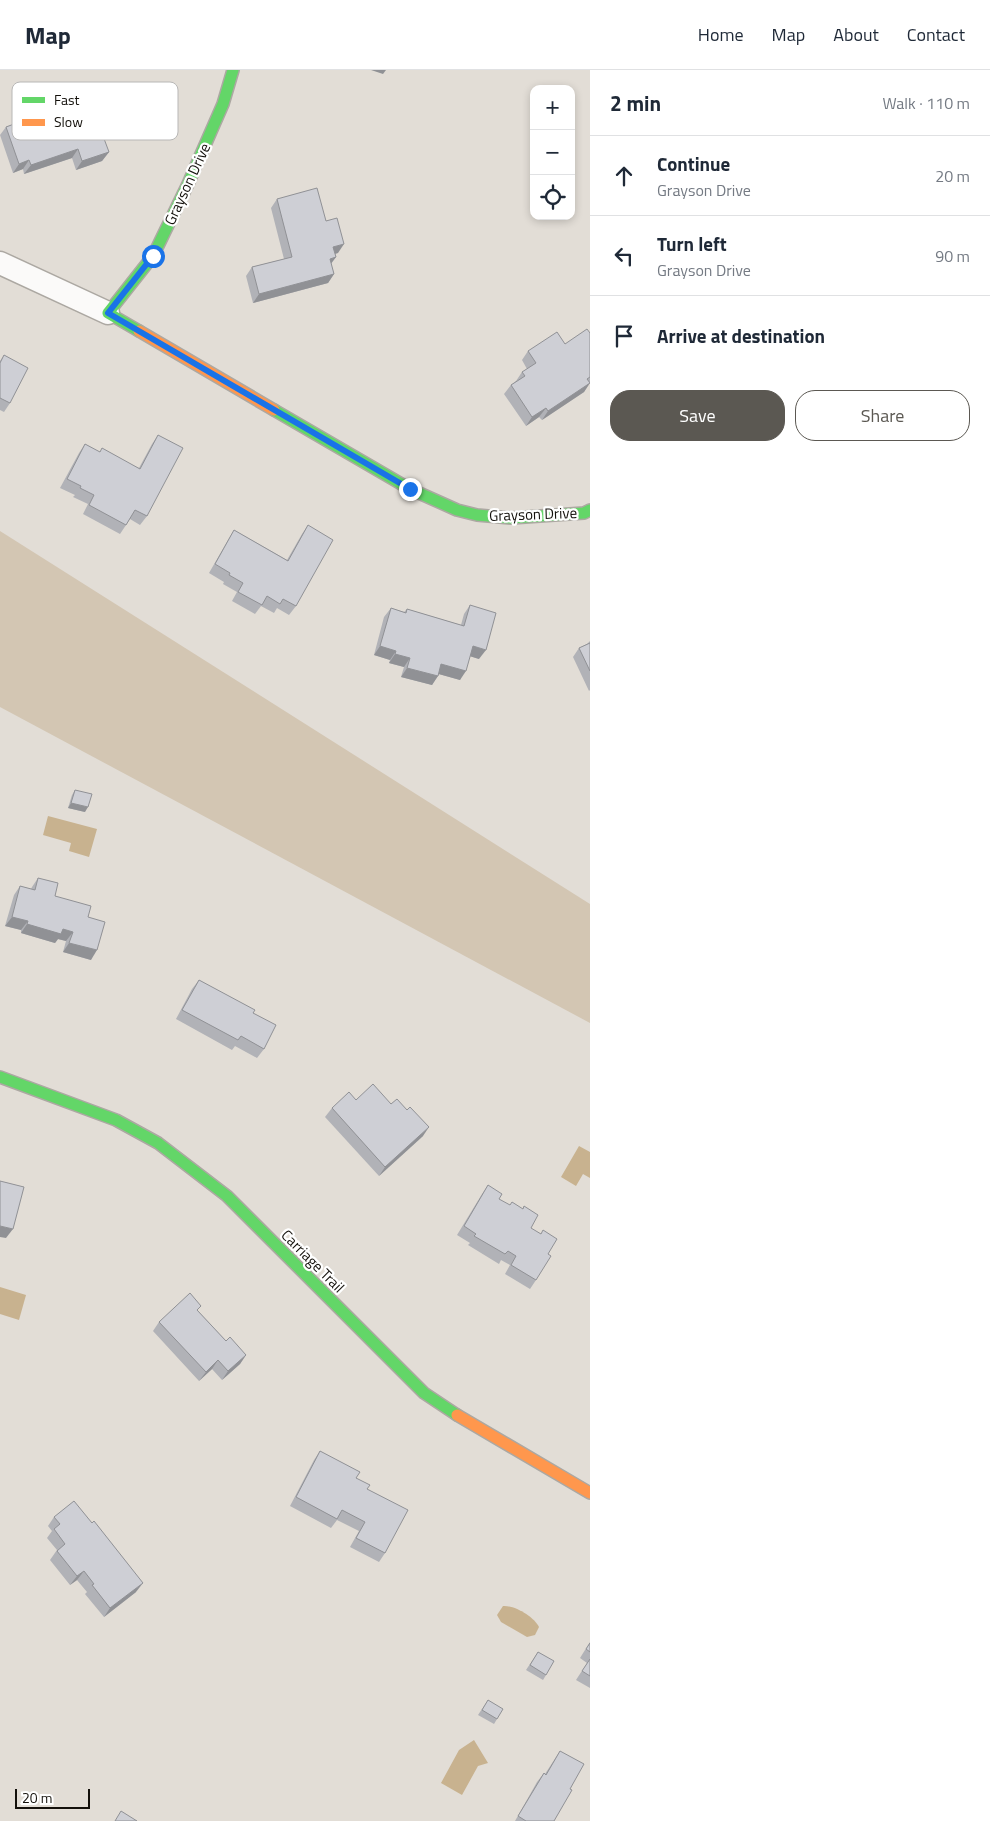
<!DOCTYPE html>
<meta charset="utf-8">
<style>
:root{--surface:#fff;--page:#f2f2f3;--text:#1f2937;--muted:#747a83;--line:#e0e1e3;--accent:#5b5852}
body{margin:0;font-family:"Titillium Web",sans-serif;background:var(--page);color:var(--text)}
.controls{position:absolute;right:15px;top:15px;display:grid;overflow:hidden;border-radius:10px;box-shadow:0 2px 8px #0003}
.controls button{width:45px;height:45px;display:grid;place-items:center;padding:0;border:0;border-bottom:1px solid var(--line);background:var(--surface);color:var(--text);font:25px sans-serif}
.scale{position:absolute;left:15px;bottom:12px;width:75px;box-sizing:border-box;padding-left:5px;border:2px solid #13100b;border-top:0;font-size:14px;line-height:18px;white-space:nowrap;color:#13100b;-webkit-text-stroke:4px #fff;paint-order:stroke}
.stop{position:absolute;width:15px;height:15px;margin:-11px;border:4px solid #1a73e8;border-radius:50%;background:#fff}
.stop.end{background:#1a73e8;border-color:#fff;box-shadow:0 1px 5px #0008}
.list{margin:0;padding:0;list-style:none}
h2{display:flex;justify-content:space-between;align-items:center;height:65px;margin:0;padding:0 20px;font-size:21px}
h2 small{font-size:16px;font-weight:400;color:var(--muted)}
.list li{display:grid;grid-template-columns:32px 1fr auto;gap:15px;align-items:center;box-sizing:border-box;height:80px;padding:0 20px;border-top:1px solid var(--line)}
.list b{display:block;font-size:19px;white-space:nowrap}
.list p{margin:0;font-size:16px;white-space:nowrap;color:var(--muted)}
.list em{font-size:16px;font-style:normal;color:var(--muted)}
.actions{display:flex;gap:10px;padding:15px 20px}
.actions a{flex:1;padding:11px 0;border:1px solid var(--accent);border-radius:20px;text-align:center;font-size:18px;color:var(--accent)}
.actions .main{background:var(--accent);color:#fff}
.icon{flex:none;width:28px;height:28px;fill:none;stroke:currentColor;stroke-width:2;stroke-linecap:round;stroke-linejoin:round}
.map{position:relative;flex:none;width:590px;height:1751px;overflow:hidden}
header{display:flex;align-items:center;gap:30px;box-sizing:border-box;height:70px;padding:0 25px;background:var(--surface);border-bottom:1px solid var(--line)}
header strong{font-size:24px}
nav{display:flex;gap:28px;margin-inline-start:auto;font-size:18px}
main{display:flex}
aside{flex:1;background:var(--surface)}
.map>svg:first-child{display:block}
</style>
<header>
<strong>Map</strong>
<nav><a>Home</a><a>Map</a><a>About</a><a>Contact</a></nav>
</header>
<main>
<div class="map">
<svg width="590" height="1751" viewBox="0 0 590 1751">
<rect width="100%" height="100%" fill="#e2ddd6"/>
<path fill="#d3c6b3" d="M0 461 590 834V953L0 637Z"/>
<g fill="#c8b28f">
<path d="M48 746 97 759 89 787 69 781 71 773 43 765Z"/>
<path d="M579 1076 590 1082V1108L583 1104 576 1116 561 1107Z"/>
<path d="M0 1217 26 1225 19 1250 0 1244Z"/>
<path d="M503 1536C515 1535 534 1547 539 1557L535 1565 527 1567 501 1552 497 1545Z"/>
<path d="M474 1670 488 1693 478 1696 462 1725 441 1713 459 1680Z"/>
</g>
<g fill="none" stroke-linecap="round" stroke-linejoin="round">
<g stroke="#aca8a2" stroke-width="25">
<path id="street" d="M0 193 108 243"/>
</g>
<g stroke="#aca8a2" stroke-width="14">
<g id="fast">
<path d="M139 261 108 243 153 186 188 114 223 34 233 0"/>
<path d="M274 340 410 419 457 440 477 445 511 448 584 443 590 440"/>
<path d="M0 1007 116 1050 158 1073 227 1126 424 1323 457 1345"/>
</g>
</g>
<g stroke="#aca8a2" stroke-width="14">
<g id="slow">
<path d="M139 261 274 340"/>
<path d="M457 1345 590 1423"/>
</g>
</g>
<use href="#street" stroke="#fbfaf9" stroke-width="22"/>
<use href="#fast" stroke="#63d668" stroke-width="11"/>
<use href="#slow" stroke="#ff974d" stroke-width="11"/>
</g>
<g fill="#b1b2b7">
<path d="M26 28 51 33 70 41 109 82 102 91 76 100 72 88 24 104 23 99 13 103 0 65 6 57 24 50 19 37Z"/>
<path d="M277 129 326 151 338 183 335 184 336 187 331 194 334 204 328 213 253 233 246 206 252 197 284 189 271 138Z"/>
<path d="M590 263V312L584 322 542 350 539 347 526 356 504 324 511 315 516 311 522 302 527 299 522 290 528 281 565 274Z"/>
<path d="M4 285 10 333 4 342 0 340V291Z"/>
<path d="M158 365 147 446 140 455 130 449 120 464 83 444 88 434 73 427 75 425 60 418 79 383 85 374 99 382 139 398 152 374Z"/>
<path d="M308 455 296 536 289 545 277 538 274 543 261 536 255 544 232 531 237 522 223 514 224 512 209 503 228 470 234 460 287 490 302 464Z"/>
<path d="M470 535 479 589 470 586 460 610 439 604 432 615 401 607 404 597 389 593 390 590 374 585 384 547 391 538 404 542 407 539 461 555 464 544Z"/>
<path d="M590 571V620L589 621 573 587 579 578 587 574Z"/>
<path d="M75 720 85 742 68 738 72 725Z"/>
<path d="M38 808 55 826 88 847 91 890 63 882 66 871 58 869 55 873 21 863V860L5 856 14 825 20 816 31 819 32 817Z"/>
<path d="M199 910 253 943 264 979 257 988 235 976 232 980 176 949 192 919Z"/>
<path d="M356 1030 391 1034 423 1066 379 1106 325 1047 332 1038Z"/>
<path d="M488 1115 499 1129 531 1158 548 1184 536 1210 530 1219 505 1204 510 1195 501 1190 499 1194 468 1175 470 1173 457 1165 482 1124Z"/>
<path d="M198 1241 226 1271 246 1285 240 1294 222 1310 212 1299 199 1311 153 1261 159 1252Z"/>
<path d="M320 1381 356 1408 367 1419 385 1483 379 1492 350 1477 359 1461 337 1450 331 1458 290 1436 314 1390Z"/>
<path d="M54 1447 136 1522 104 1547 85 1524 87 1522 77 1510 70 1515 50 1490 57 1480 47 1468 52 1461 48 1456Z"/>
<path d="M590 1572V1618L576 1610 587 1593 580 1588Z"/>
<path d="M538 1582 546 1605 543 1610 526 1600Z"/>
<path d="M488 1630 497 1649 494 1654 478 1645Z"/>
<path d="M560 1681 570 1719 554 1751H515L537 1712 544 1703 545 1704Z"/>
</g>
<g fill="#909195">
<path d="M371 0H386L383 4Z"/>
<path d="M78 79 72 88 24 104 31 95Z"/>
<path d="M109 82 102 91 76 100 82 91Z"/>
<path d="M29 90 23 99 13 103 19 94Z"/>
<path d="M344 174 338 183 326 186 333 177Z"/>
<path d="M336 187 329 196 330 189Z"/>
<path d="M334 204 328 213 253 233 259 224Z"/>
<path d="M590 313 584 322 542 350 548 341Z"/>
<path d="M546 338 539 347 526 356 532 347Z"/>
<path d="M380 576 396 581 390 590 374 585Z"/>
<path d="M473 576 486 580 479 589 466 585Z"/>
<path d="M395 584 410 588 404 597 389 593Z"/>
<path d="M441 594 466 601 460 610 435 603Z"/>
<path d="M407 598 438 606 432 615 401 607Z"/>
<path d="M71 733 88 737 85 742 68 738Z"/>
<path d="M12 847 28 851 21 860 5 856Z"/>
<path d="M27 854 63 859 73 862 66 871 58 869 55 873 21 863Z"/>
<path d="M69 873 97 880 91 890 63 882Z"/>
<path d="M429 1057 423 1066 379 1106 385 1097Z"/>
<path d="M0 1156 13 1159 6 1168 0 1167Z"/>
<path d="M246 1285 240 1294 222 1310 228 1301Z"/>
<path d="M218 1290 212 1299 199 1311 206 1302Z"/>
<path d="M84 1501 77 1510 70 1515 77 1506Z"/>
<path d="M143 1513 136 1522 104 1547 110 1538Z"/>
</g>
<g fill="#cecfd5" stroke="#909195">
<path d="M46 20 51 33 65 28 70 41 91 34 109 82 82 91 78 79 31 95 29 90 19 94 6 57 33 47 26 28Z"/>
<path d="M317 118 326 151 337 148 344 174 333 177 336 187 330 189 334 204 259 224 252 197 292 187 277 129Z"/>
<path d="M587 259 590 263V307L587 309 590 313 548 341 546 338 532 347 511 315 525 306 522 302 536 293 528 281 557 262 565 274Z"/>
<path d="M4 285 28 298 10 333 0 328V293Z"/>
<path d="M158 365 183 378 147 446 135 440 126 455 89 435 94 425 80 418 81 416 67 409 85 374 100 382 102 378 140 399Z"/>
<path d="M308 455 333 470 296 536 283 529 280 534 267 526 262 535 238 522 243 513 229 505 230 503 215 494 234 460 288 491Z"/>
<path d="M470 535 496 543 486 580 473 576 466 601 441 594 438 606 407 598 410 588 395 584 396 581 380 576 391 538 406 543 407 539 464 556Z"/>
<path d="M590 573V601L579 578Z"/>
<path d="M75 720 92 724 88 737 71 733Z"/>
<path d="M38 808 58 813 55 826 91 836 88 847 105 852 97 880 69 873 73 862 63 859 61 864 27 854 28 851 12 847 20 816 35 820Z"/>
<path d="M199 910 255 940 253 943 276 955 264 979 241 966 238 970 182 940Z"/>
<path d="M373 1014 391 1034 397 1029 407 1040 410 1037 429 1057 385 1097 332 1038 349 1022 356 1030Z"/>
<path d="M0 1111 24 1117 13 1159 0 1156Z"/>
<path d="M488 1115 502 1124 499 1129 510 1135 512 1132 523 1139 524 1136 538 1145 531 1158 541 1164 543 1160 557 1169 548 1184 551 1186 536 1210 511 1195 516 1186 508 1181 505 1184 474 1166 476 1164 464 1156Z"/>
<path d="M190 1223 201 1236 197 1240 226 1271 230 1267 246 1285 228 1301 218 1290 206 1302 159 1252Z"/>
<path d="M320 1381 360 1402 356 1408 370 1415 367 1419 408 1440 385 1483 356 1468 365 1452 342 1440 337 1449 296 1427Z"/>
<path d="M74 1431 92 1453 94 1451 143 1513 110 1538 92 1515 94 1514 84 1501 77 1506 57 1481 65 1474 54 1459 60 1454 54 1447Z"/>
<path d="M590 1573V1582L586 1579Z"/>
<path d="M538 1582 554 1591 546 1605 530 1595Z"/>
<path d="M590 1589V1606L582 1601Z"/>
<path d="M488 1630 503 1639 497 1649 482 1640Z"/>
<path d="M560 1681 584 1694 570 1719 572 1720 554 1751H526L518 1746 544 1703 546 1705Z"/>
<path d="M121 1741 137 1751H115Z"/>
</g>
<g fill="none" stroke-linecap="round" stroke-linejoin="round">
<path stroke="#1a73e8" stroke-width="6" d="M153 186 108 243 410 419"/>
</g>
<g text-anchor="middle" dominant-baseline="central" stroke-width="4.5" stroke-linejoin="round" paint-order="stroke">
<g font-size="15" fill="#13100b" stroke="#fff">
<text transform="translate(187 114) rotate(-65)">Grayson Drive</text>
<text transform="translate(533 444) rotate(-2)">Grayson Drive</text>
<text transform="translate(313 1191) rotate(45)">Carriage Trail</text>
</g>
</g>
<rect x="12" y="12" width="166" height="58" rx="8" fill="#fff" stroke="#b8b7b6" stroke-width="1"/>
<rect x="22" y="27" width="23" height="6" fill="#63d668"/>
<rect x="22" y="49" width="23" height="7" fill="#ff974d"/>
<g font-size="14" fill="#13100b">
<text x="54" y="35">Fast</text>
<text x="54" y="57">Slow</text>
</g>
</svg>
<div class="controls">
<button>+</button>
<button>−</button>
<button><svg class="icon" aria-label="locate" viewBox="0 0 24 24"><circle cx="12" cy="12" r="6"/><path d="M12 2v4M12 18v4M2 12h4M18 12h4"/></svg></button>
</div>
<div class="scale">20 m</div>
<div class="stop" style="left:153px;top:186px"></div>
<div class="stop end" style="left:410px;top:419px"></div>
</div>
<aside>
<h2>2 min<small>Walk · 110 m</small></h2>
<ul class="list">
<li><svg class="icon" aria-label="ahead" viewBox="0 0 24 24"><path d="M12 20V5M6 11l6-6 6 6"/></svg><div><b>Continue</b><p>Grayson Drive</p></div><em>20 m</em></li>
<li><svg class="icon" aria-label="left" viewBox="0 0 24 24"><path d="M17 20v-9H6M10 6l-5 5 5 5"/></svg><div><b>Turn left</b><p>Grayson Drive</p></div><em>90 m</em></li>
<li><svg class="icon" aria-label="arrive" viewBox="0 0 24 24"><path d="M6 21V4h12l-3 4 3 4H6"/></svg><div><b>Arrive at destination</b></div></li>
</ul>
<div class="actions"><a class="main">Save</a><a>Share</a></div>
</aside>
</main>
